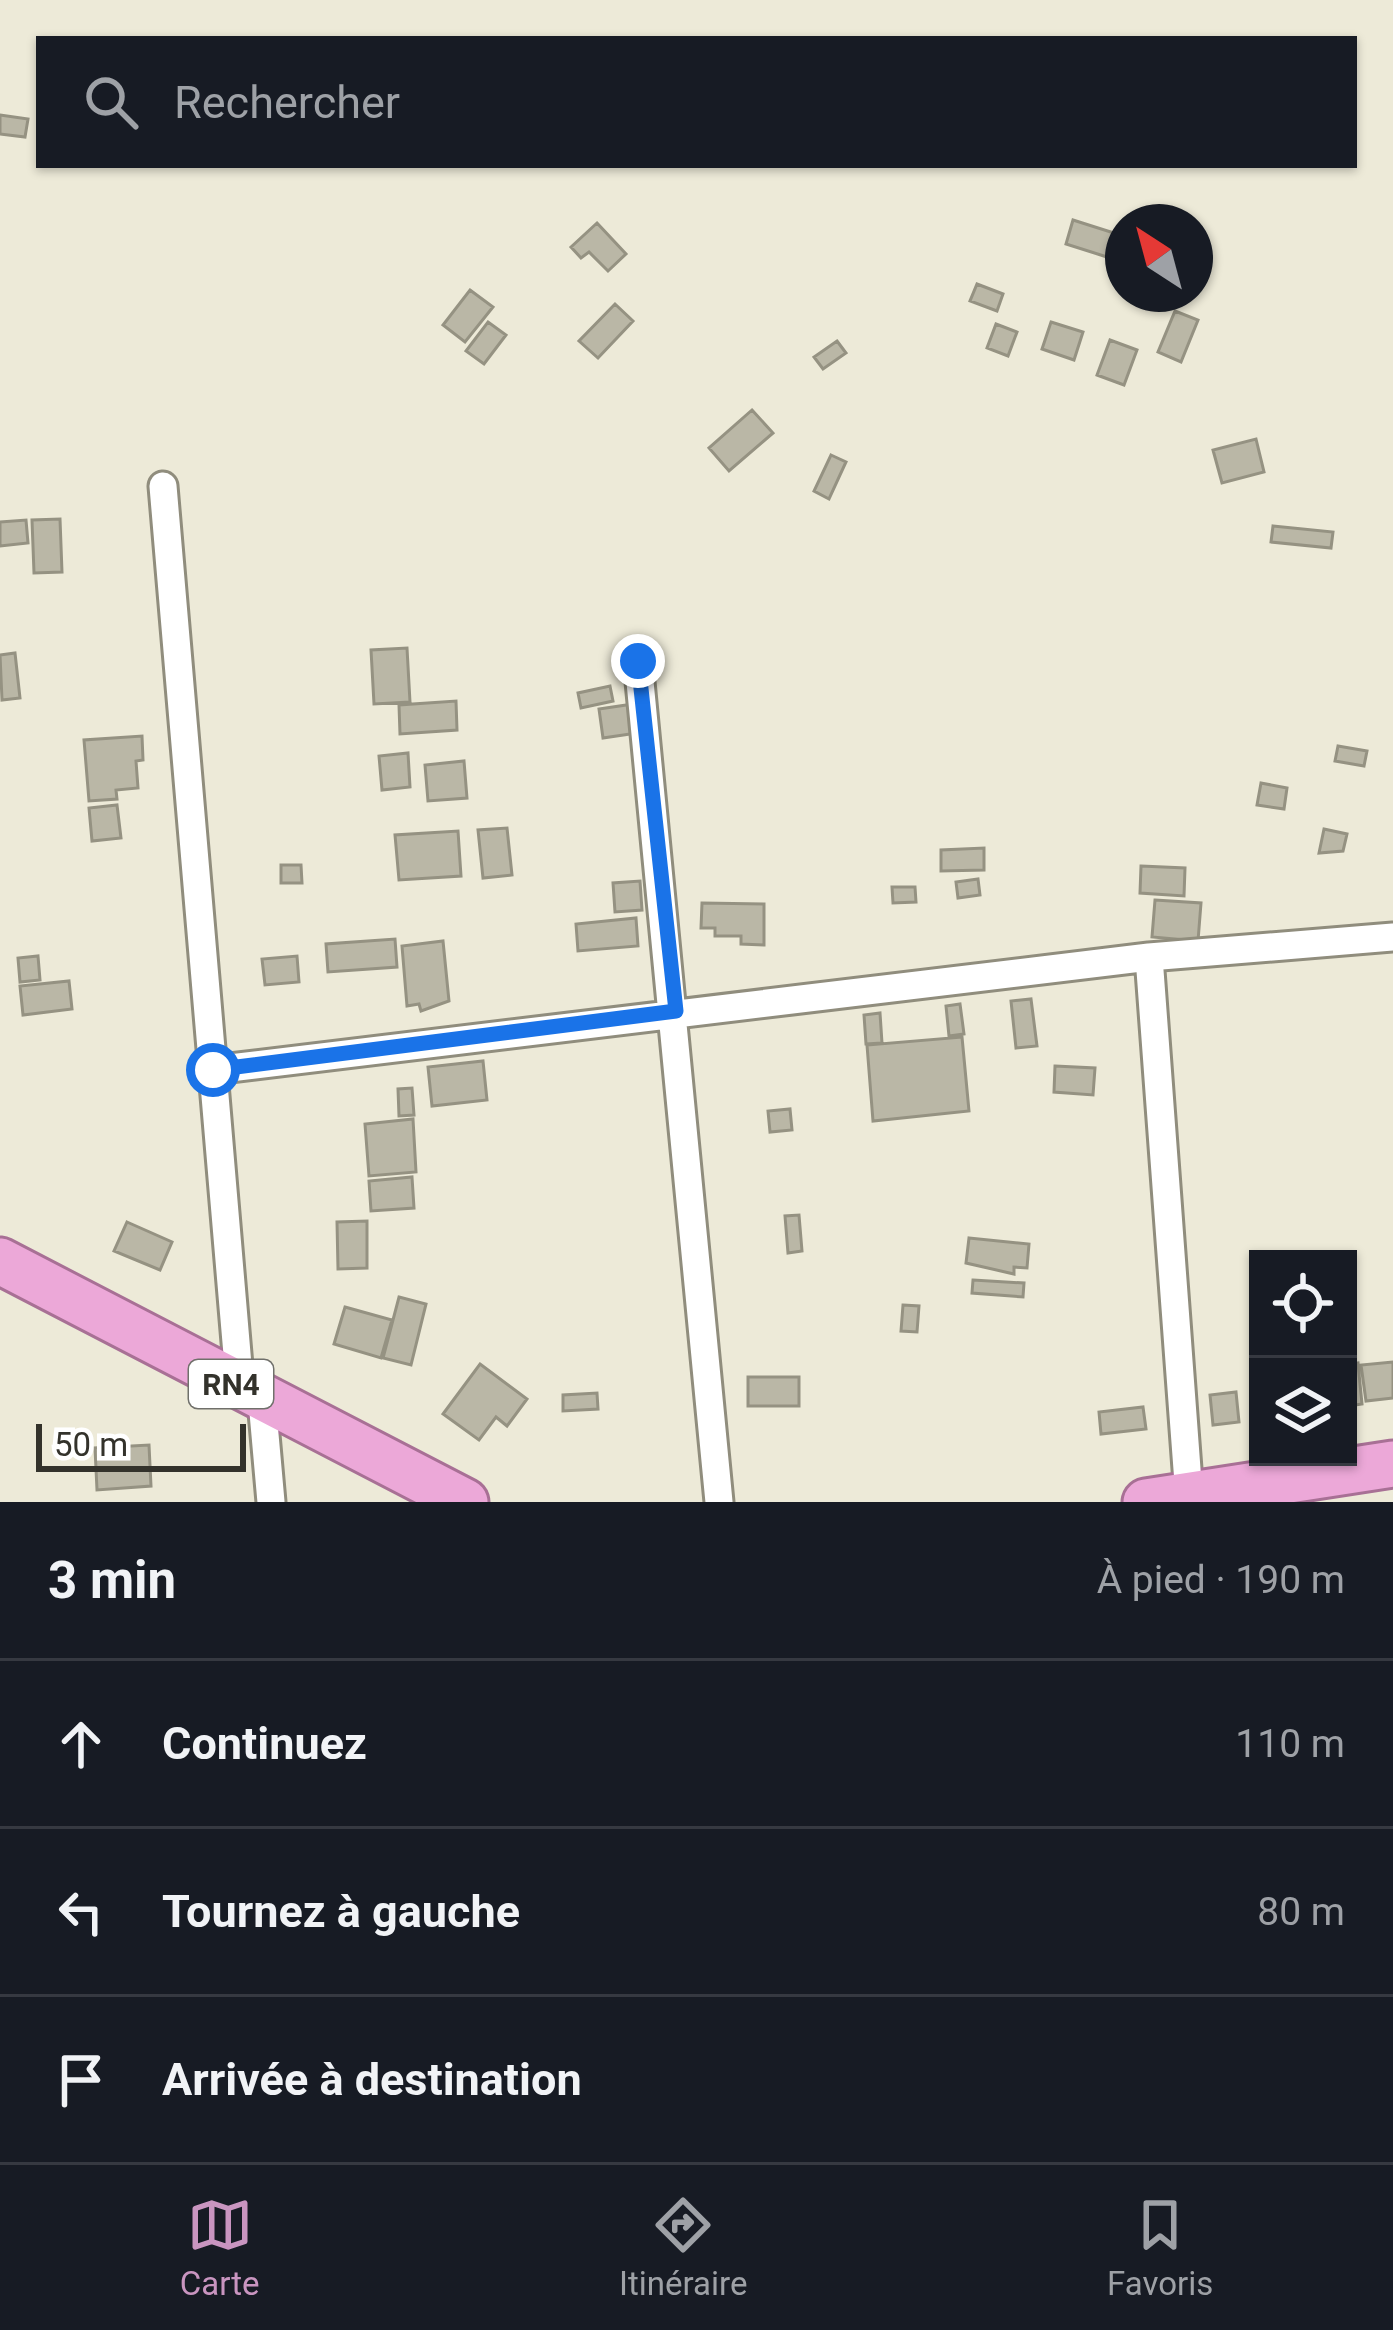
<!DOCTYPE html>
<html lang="fr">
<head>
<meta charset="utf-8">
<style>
  :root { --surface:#171b24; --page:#20242c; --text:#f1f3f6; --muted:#9ea1a6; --line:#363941; --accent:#c995c0 }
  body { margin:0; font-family:Roboto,sans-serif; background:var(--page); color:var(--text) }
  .controls { position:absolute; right:36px; bottom:36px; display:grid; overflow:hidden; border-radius:0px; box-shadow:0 3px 9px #0004 }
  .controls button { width:108px; height:108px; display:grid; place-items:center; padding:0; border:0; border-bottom:3px solid var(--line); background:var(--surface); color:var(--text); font:60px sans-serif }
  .compass { position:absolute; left:1105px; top:204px; width:108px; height:108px; border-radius:50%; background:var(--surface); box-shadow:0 3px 9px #0004; rotate:324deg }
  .scale { position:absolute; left:36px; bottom:30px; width:210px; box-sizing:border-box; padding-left:12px; border:6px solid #33322b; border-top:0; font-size:33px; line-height:42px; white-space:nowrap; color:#33322b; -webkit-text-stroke:9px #fff; paint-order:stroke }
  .stop { position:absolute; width:36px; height:36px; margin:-27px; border:9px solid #1a73e8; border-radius:50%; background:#fff }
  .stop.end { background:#1a73e8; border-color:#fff; box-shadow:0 3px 12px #0008 }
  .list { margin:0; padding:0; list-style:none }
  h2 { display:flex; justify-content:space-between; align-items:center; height:156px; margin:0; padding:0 48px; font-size:51px }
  h2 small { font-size:39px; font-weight:400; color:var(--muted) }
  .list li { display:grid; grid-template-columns:78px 1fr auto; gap:36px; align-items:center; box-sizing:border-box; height:168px; padding:0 48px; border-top:3px solid var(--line) }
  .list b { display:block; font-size:45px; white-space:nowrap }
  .list em { font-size:39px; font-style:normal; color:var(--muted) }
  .icon { flex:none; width:66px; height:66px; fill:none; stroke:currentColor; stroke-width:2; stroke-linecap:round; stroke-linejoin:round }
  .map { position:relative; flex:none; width:1393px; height:1502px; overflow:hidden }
  .search { position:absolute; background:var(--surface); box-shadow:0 3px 9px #0004; left:36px; right:36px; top:36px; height:132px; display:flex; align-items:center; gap:30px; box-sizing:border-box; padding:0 42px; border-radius:0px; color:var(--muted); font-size:45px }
  .sheet { height:660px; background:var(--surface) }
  nav { display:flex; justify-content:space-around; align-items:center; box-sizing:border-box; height:168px; border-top:3px solid var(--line); background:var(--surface); font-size:33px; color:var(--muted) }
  nav a { display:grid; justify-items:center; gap:6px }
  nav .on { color:var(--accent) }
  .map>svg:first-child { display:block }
  .building { fill:#bab7a6; stroke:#959282; stroke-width:3 }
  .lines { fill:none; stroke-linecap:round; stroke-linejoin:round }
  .minor-casing { stroke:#908d7d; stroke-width:33 }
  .trunk-casing { stroke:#a87095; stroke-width:51 }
  .minor { stroke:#fff; stroke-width:27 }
  .trunk { stroke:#eca8d8; stroke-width:45 }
  .route { stroke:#1a73e8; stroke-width:15 }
  .labels { text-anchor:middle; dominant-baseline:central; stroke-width:12; stroke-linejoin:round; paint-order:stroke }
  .shield { fill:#fff; stroke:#70706b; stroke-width:3 }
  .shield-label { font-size:30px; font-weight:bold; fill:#33322b }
</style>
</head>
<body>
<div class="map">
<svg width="1393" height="1502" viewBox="0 0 1393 1502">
  <rect width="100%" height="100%" fill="#edead8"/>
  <path class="building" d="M0,115L28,119L25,137L0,134Z
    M1073,220L1114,233L1107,257L1066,244Z
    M597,223L626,254L608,271L589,252L581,258L571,247Z
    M977,284L1003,294L997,311L970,301Z
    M470,290L493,307L465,342L443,325Z
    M615,304L633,321L598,358L579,341Z
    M1175,311L1198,320L1181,362L1158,352Z
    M488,322L506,335L484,364L466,351Z
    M1051,322L1083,332L1074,360L1042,349Z
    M996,324L1017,332L1008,356L987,348Z
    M1110,340L1137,350L1124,385L1097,375Z
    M837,341L846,353L823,369L814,357Z
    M752,410L773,433L729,471L709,448Z
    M1256,439L1264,472L1222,483L1213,450Z
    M831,455L846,462L829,499L814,491Z
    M60,519L62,572L34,573L32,520Z
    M26,520L28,543L0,546V522Z
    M1273,526L1333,532L1331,548L1271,542Z
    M407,648L410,702L374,704L371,650Z
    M15,653L20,698L2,700L0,655Z
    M610,686L613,701L581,708L578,693Z
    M456,701L457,730L400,734L399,705Z
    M633,704L637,733L603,738L599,709Z
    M142,736L143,760L136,761L138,788L116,790L117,799L89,801L84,740Z
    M1338,746L1367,751L1364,766L1335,761Z
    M408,753L410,787L382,790L379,756Z
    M464,761L467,798L428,801L425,765Z
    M1261,783L1287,788L1284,809L1257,805Z
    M117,805L121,838L92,841L89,808Z
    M507,828L512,875L483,878L478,830Z
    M1324,829L1347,834L1343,851L1319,853Z
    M458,831L461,876L399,880L395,835Z
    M984,848V870L941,871V850Z
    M281,865H301L302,883H281Z
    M1141,866L1185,868L1184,896L1140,893Z
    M978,879L980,895L958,898L956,882Z
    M640,881L642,910L615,912L613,883Z
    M892,887H915L916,902L893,903Z
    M1155,900L1201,903L1198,941L1152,937Z
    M702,903L764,904V945L741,944V936H715V928H701Z
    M636,918L638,946L578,951L576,924Z
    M395,939L397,967L328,972L326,944Z
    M443,941L449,1001L421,1011L419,1004L407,1006L402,946Z
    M38,956L40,980L20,982L18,958Z
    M297,956L299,982L265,985L262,959Z
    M69,981L72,1009L23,1015L20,986Z
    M1031,999L1037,1046L1016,1048L1011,1001Z
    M960,1004L964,1034L949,1036L946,1006Z
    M880,1013L882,1043L866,1044L864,1015Z
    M962,1037L969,1111L873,1121L867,1045Z
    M483,1061L487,1100L432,1106L428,1067Z
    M1055,1066L1095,1068L1093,1095L1054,1092Z
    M412,1088L414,1115L399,1116L398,1089Z
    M790,1109L792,1130L770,1132L768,1111Z
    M413,1119L416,1172L369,1176L365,1124Z
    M412,1177L414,1208L371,1211L369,1181Z
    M799,1215L802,1251L788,1253L785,1216Z
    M367,1221V1268L338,1269L337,1222Z
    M127,1222L172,1242L160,1270L114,1251Z
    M969,1238L1029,1244L1027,1268L1014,1267V1274L966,1263Z
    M973,1280L1024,1283L1023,1297L972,1293Z
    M399,1297L426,1304L411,1365L383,1358Z
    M903,1305L919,1306L917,1332L901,1331Z
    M345,1307L392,1320L381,1358L334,1344Z
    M1393,1362V1398L1366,1401L1361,1365Z
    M1358,1363L1362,1404L1348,1406V1364Z
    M480,1364L527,1399L507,1426L496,1417L479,1440L443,1414Z
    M748,1377H799V1406H748Z
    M1236,1392L1239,1422L1213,1425L1210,1395Z
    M597,1393L598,1409L563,1411V1395Z
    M1143,1407L1146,1429L1101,1434L1099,1412Z
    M149,1445L151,1486L97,1490L95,1448Z"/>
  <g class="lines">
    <defs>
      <path id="minor" d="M163,486L240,1389
        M638,661L719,1502
        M1149,957L1393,937
        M213,1070L1149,957L1189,1496
        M262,1401L271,1502"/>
      <path id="trunk" d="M0,1261L465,1502
        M1146,1502L1393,1464"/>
    </defs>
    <use href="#minor" class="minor-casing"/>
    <use href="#trunk" class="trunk-casing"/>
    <use href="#minor" class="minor"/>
    <use href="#trunk" class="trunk"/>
  </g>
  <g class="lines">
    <path class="route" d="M213,1070L676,1011L638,661"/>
  </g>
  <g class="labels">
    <rect class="shield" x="189" y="1360" width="84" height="48" rx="9"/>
    <g class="shield-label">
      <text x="231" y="1384">RN4</text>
    </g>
  </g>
</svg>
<div class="controls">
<button><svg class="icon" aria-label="locate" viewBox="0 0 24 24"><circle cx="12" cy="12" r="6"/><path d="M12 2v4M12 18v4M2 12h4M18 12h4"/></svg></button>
<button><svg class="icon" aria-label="layers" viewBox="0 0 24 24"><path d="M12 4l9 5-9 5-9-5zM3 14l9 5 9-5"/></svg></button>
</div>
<svg class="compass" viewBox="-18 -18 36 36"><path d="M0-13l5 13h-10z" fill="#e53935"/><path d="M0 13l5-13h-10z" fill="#9ea1a6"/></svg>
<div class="scale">50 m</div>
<div class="stop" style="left:213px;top:1070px"></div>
<div class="stop end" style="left:638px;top:661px"></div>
<div class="search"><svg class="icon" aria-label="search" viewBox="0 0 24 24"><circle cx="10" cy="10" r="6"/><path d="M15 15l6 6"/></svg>Rechercher</div>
</div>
<section class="sheet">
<h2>3 min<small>À pied · 190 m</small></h2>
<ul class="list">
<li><svg class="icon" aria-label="ahead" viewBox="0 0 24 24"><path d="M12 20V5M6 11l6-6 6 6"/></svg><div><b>Continuez</b></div><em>110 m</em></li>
<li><svg class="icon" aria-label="left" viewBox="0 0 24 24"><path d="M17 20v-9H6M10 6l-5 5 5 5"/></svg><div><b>Tournez à gauche</b></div><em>80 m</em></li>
<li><svg class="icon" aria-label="arrive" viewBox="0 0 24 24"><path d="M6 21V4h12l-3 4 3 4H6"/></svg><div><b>Arrivée à destination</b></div></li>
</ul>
</section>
<nav>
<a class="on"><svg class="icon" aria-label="map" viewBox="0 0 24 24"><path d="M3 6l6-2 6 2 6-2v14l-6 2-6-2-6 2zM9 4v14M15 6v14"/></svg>Carte</a>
<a><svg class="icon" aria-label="directions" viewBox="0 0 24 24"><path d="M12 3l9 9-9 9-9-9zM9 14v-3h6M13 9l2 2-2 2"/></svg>Itinéraire</a>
<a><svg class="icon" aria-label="saved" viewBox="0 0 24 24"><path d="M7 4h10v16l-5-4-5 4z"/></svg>Favoris</a>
</nav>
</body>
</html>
